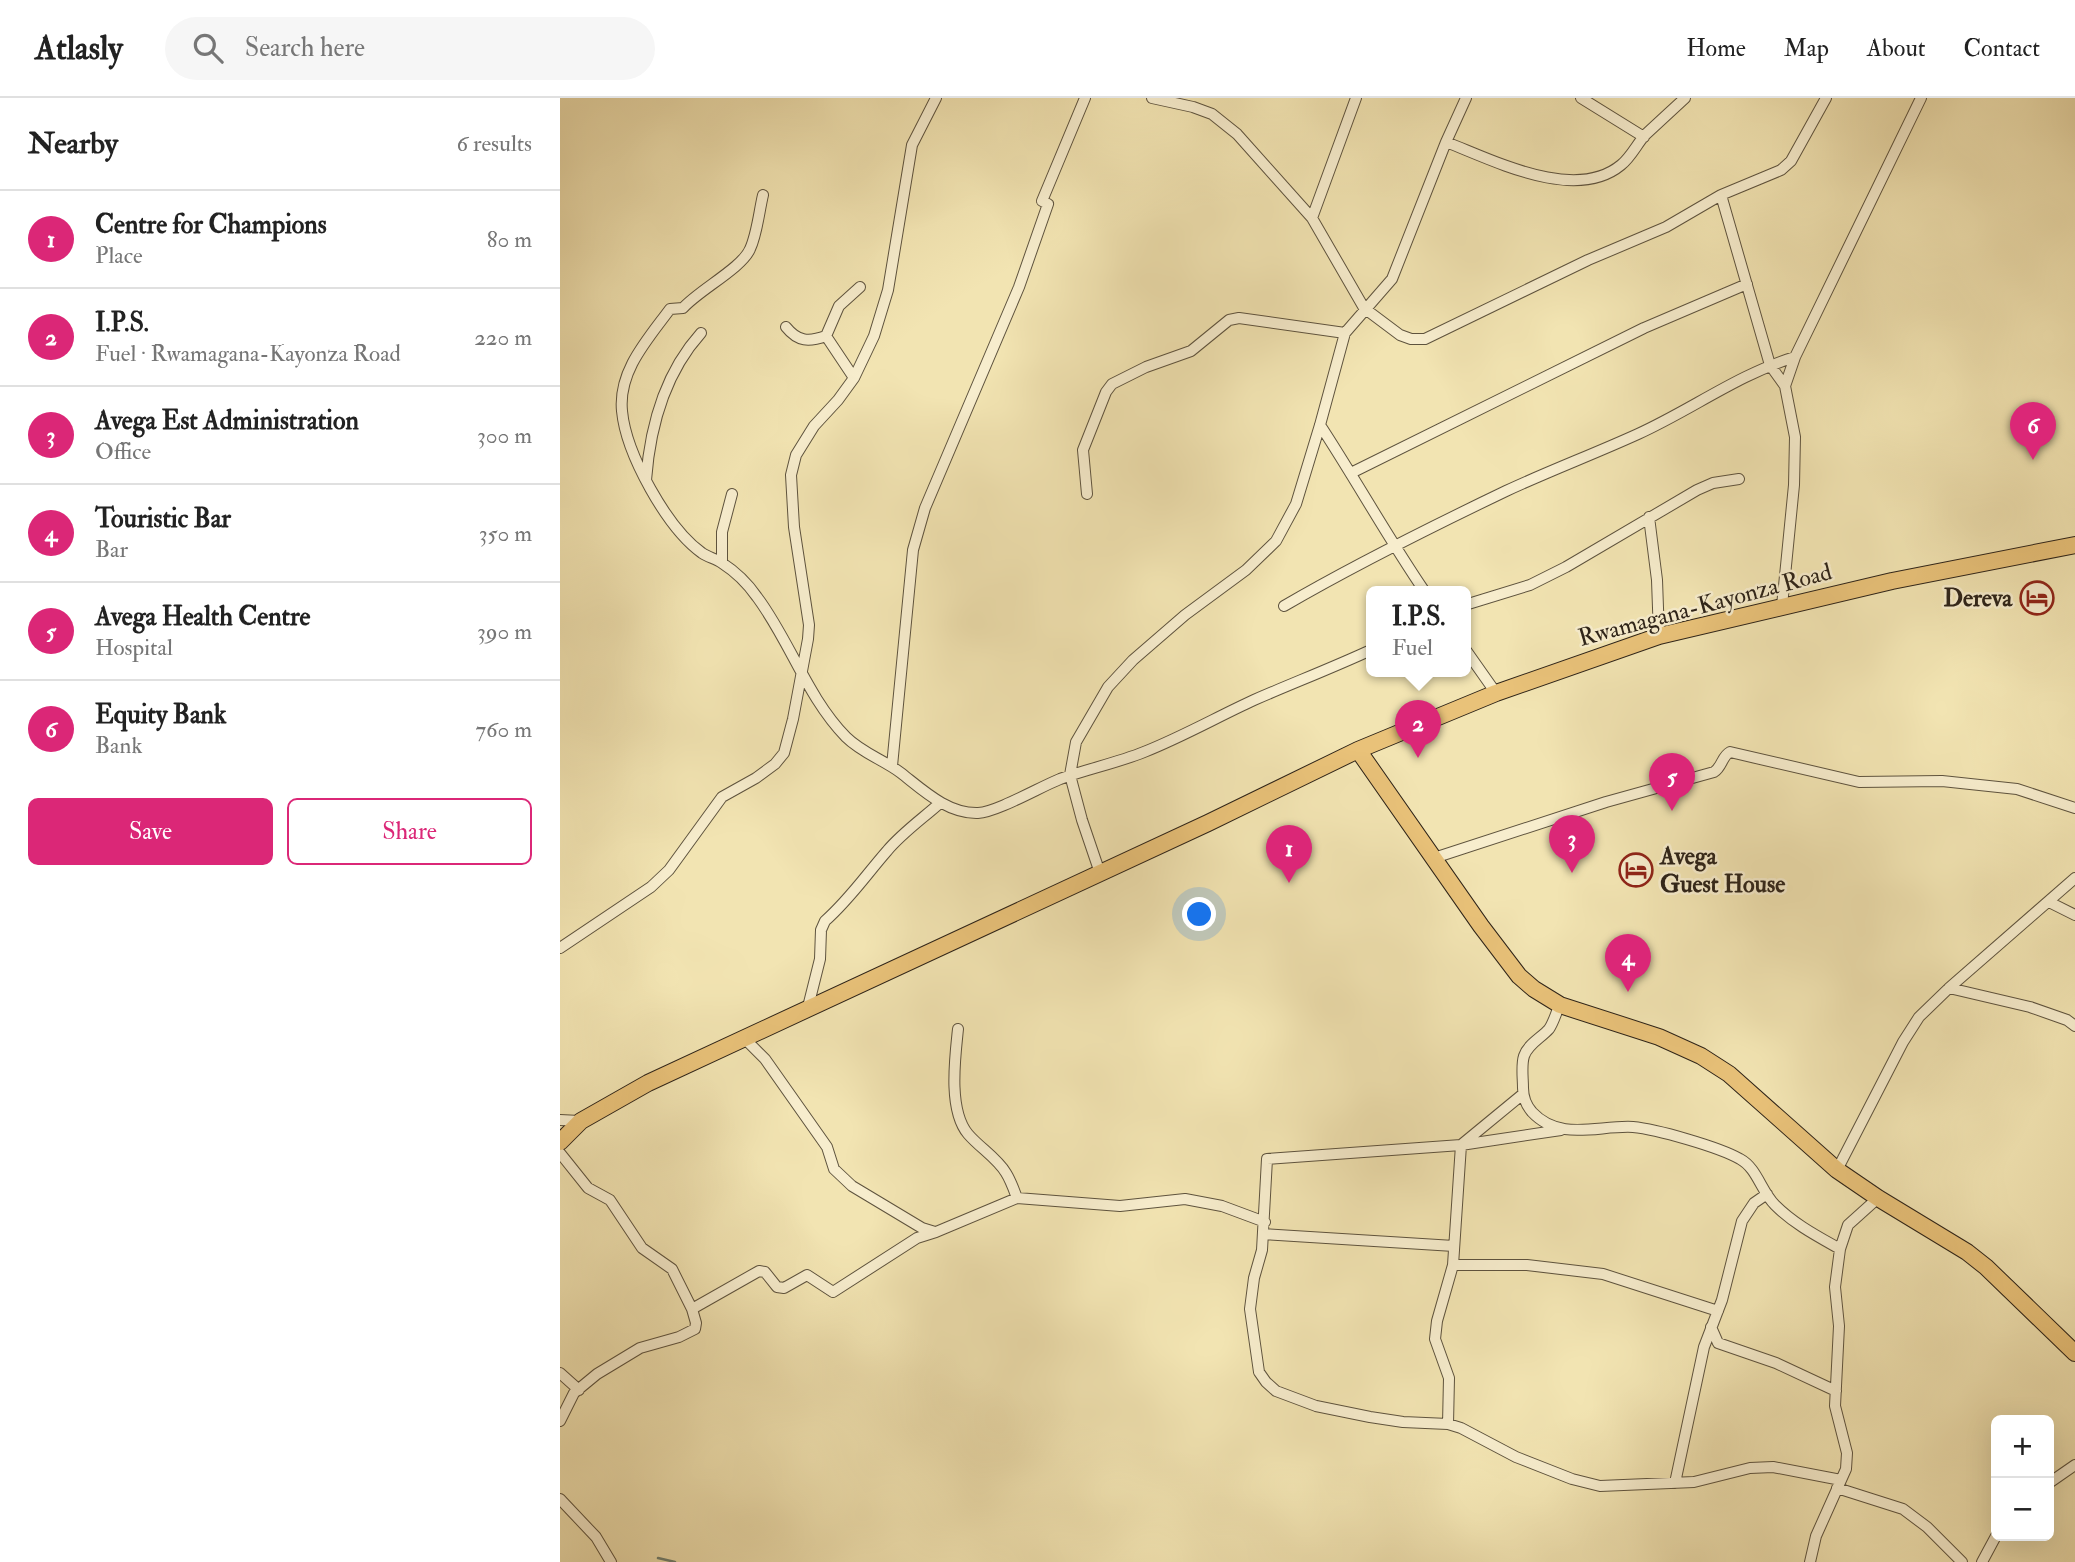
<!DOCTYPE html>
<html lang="en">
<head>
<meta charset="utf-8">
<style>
  :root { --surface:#fff; --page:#f6f6f6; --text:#222; --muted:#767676; --line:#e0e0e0; --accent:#db2777 }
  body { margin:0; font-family:"IM FELL Double Pica",serif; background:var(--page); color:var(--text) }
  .controls { position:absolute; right:21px; bottom:21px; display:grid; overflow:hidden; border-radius:10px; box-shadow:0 7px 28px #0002 }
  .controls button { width:63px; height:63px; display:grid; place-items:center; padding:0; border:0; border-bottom:2px solid var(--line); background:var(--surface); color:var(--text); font:35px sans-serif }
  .you { position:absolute; left:640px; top:817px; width:24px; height:24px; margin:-18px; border:5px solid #fff; border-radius:50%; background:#1a73e8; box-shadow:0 0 0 10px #1a73e833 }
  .badge { display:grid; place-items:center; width:46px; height:46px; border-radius:50%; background:var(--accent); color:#fff; font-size:23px; font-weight:700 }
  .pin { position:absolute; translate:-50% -58px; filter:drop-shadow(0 2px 4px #0008) }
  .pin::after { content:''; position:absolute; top:37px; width:24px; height:21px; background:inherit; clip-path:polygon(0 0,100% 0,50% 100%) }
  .popup { position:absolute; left:806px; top:488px; width:105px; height:91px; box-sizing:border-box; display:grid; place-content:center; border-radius:10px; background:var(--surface); filter:drop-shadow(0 2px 5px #0005); font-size:23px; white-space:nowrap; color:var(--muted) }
  .popup b { font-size:26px; color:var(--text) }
  .popup::after { content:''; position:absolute; left:50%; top:100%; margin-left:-14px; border:14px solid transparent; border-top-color:var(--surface) }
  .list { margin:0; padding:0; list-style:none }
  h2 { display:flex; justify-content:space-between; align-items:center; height:91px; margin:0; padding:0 28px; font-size:30px }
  h2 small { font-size:23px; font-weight:400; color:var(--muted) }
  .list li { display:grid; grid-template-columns:46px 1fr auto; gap:21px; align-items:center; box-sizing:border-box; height:98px; padding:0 28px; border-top:2px solid var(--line) }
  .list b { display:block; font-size:26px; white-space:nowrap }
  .list p { margin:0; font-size:23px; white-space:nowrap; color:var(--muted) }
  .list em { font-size:23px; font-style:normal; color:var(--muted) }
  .actions { display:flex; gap:14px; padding:21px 28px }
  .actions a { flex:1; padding:16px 0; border:2px solid var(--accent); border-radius:10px; text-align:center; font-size:24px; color:var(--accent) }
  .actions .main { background:var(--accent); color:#fff }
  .icon { flex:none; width:38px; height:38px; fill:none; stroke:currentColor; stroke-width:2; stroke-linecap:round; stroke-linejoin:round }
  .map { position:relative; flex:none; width:1515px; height:1464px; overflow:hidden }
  header { display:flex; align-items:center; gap:42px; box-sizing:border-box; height:98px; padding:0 35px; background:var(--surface); border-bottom:2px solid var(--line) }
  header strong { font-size:33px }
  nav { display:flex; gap:38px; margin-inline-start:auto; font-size:24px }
  .search { width:490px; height:63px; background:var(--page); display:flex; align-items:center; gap:18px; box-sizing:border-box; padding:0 24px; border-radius:38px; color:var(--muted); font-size:26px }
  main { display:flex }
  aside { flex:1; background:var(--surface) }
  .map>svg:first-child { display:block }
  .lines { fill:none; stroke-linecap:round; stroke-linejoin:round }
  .stream { stroke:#6f8072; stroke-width:2.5 }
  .minor-casing { stroke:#5e533e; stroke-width:12 }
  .trunk-casing { stroke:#2d2318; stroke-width:18 }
  .minor { stroke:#f7edcd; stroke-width:10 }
  .trunk { stroke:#e9c279; stroke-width:16 }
  .labels { text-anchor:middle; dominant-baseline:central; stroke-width:5; stroke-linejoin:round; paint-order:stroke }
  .poi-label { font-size:24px; font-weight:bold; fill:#2d2318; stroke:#f7edcd; text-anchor:end }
  .street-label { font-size:24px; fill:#2d2318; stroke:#f7edcd }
</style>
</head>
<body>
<header>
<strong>Atlasly</strong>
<div class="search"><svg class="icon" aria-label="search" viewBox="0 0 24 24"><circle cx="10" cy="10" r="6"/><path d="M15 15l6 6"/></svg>Search here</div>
<nav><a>Home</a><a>Map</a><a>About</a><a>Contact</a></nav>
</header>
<main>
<aside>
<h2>Nearby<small>6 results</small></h2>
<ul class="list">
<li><span class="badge">1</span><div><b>Centre for Champions</b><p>Place</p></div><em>80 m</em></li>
<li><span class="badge">2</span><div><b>I.P.S.</b><p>Fuel · Rwamagana-Kayonza Road</p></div><em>220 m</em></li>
<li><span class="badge">3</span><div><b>Avega Est Administration</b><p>Office</p></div><em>300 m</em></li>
<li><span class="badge">4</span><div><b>Touristic Bar</b><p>Bar</p></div><em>350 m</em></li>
<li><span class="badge">5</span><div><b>Avega Health Centre</b><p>Hospital</p></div><em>390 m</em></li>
<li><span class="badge">6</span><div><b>Equity Bank</b><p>Bank</p></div><em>760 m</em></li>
</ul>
<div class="actions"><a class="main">Save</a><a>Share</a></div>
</aside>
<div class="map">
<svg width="1515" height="1464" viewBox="0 0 1515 1464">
  <rect width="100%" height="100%" fill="#f2e4b2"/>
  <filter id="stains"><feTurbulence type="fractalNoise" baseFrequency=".00286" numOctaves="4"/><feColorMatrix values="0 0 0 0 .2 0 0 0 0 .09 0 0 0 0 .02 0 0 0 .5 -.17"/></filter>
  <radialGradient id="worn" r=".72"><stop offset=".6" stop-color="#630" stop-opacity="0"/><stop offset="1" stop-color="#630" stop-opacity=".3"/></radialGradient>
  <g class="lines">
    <path class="stream" d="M98,1460L115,1464"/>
    <defs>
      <path id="minor" d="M592,0L633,9L652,16L677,36L752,120L804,210L840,237L851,241H865L1028,162L1106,129L1161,97L1221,72L1231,63L1266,0
        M1021,0L1084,39
        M886,44C933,62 1015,105 1061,67C1071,59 1077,46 1085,37C1098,25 1112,12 1125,0
        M203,97C199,114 197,136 190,151C182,170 139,192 123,210L110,211C88,241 58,273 62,313C66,356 107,430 142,455C148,459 156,461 162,465C176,474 188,486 197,499C230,543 247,599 286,639C302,655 324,662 341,675C364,693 388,716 418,715C437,714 480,689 500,681C527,671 557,665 584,654C622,639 657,619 694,602C733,585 772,570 811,552
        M1161,97L1210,267L1225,288
        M752,120L796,0
        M226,229C238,244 249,244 266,238L279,208L300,189
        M266,238L294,280
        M760,327C796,382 828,440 865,494
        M791,375L1084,230L1187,186
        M86,382C90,329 105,275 141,235
        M527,396L523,352L546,294L552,286L586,269L631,253L669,222L679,220L785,235
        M1089,419L1097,482L1099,538
        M162,465V434L172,396
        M905,507L970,487L1006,469L1137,392L1153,385L1179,381
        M724,508C796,466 871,429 946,393C989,373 1034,356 1078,336C1131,312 1179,276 1235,259
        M1222,508L1234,387L1235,339L1225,288L1235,259L1361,0
        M905,551L936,595
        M332,668L353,452L365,410L459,189L488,106L482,103L525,0
        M874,760L1046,704L1154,674C1162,669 1162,658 1170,654L1299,684L1382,683L1457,691L1515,710
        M540,775L522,722L510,677L516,644L548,589L573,562L625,517L686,472L716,443L736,406L760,327L785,235L832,181L886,44L906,0
        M1489,804L1515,817
        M0,850L91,789L109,772L162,699L196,680L215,666L224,655L233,621L248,541L249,527L234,429L231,377L236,357L254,328L278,302L294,280L314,238L328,192L352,47L376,0
        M1389,890L1470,909L1507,922L1515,928
        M1000,907C996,914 994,924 989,931C981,940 968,946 964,958C961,967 963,980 963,990C963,998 966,1007 972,1014C1000,1044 1038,1027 1073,1029C1096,1031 1159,1049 1180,1061C1197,1070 1201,1093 1215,1107C1234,1126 1257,1138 1280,1151
        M247,913L260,861L261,832L265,823C289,802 306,777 327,753C342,735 362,721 380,705
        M398,931C395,960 388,1012 408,1036C420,1050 437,1060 446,1075C451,1083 454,1092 457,1100
        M185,941L205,961L267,1049L274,1071L292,1088L362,1130L375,1134
        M963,996L901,1047L707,1061L702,1152L694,1180L690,1211L699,1274L706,1284L716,1293L756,1308L810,1319L843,1324L888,1326L901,1330L956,1359L1012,1381L1040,1388L1134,1384L1190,1370L1213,1369L1281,1382
        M0,1022L20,1023
        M0,1055L28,1090L50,1102L82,1150L112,1171L132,1211L136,1225L135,1231L119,1239L80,1250L37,1276L14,1295L0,1323
        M1277,1072L1343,944L1359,919L1389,890L1515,780
        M703,1136L894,1148
        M893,1167H967L1043,1176L1158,1213
        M132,1211L199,1173L205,1174L217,1189L224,1190L247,1177L273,1194L357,1140L376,1134L457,1100L560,1108L625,1101L662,1108L705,1124
        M1151,1229L1158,1245L1216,1265L1276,1293
        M0,1275L19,1292
        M888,1326L889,1280L875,1241L877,1223L893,1167L901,1047L1001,1032
        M1115,1385L1144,1249L1162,1202L1182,1123L1194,1105L1207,1096
        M1489,1385L1515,1367
        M1277,1390L1343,1411L1367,1429L1402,1464
        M0,1401L36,1439L51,1464
        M1250,1464L1256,1438L1286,1371L1287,1355L1275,1308L1279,1228L1275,1189L1280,1151L1288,1127L1318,1100
        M1422,1464L1436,1438"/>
      <path id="trunk" d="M798,652L921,828L959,878L974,891L1000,907L1099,939L1141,958L1169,976L1277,1072L1318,1100L1407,1154L1426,1169L1515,1255
        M0,1044L21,1023L88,985L648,725L798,652L936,595L1099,538L1332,483L1515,447"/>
    </defs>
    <use href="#minor" class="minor-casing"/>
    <use href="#trunk" class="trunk-casing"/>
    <use href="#minor" class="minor"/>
    <use href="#trunk" class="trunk"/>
  </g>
  <defs>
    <symbol id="hotel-ring" viewBox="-11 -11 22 22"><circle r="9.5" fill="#f7edcd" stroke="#8f2418" stroke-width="1.5"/><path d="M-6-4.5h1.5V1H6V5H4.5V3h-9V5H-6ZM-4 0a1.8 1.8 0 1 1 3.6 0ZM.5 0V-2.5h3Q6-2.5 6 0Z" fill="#8f2418"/></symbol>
  </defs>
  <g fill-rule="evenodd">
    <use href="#hotel-ring" x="1458" y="481" width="38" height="38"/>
    <use href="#hotel-ring" x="1057" y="753" width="38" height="38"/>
  </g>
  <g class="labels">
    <g class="poi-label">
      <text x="1452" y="500">Dereva</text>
      <text x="1100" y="758" text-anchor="start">Avega<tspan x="1100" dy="28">Guest House</tspan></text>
    </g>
    <g class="street-label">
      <text transform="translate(1145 507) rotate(-15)">Rwamagana-Kayonza Road</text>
    </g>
  </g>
  <rect width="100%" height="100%" filter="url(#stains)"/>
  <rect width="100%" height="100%" fill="url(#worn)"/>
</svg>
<div class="controls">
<button>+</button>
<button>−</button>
</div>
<div class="you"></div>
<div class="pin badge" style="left:729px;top:785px">1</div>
<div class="pin badge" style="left:858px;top:660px">2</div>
<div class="popup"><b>I.P.S.</b>Fuel</div>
<div class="pin badge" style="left:1012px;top:775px">3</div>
<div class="pin badge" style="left:1068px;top:894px">4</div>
<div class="pin badge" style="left:1112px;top:713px">5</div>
<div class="pin badge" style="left:1473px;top:362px">6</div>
</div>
</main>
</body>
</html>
